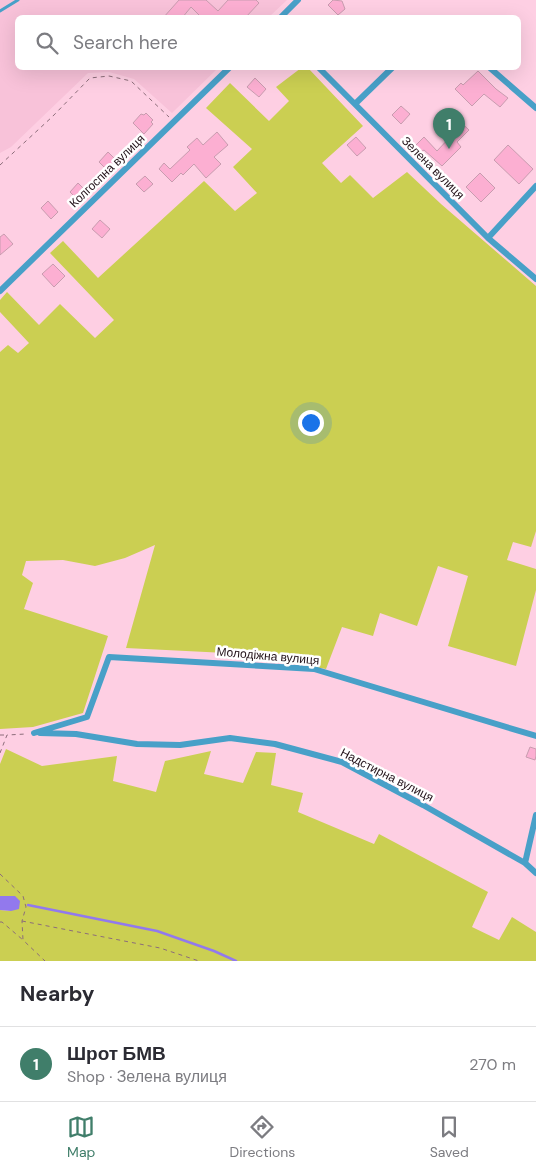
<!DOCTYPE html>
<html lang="en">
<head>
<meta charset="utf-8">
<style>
  :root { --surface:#fff; --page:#f7f7f7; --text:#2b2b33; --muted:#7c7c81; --line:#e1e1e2; --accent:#407e6a }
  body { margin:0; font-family:"DM Sans",sans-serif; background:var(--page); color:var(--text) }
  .you { position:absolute; left:310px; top:422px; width:18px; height:18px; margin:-12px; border:4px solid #fff; border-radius:50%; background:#1a73e8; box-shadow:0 0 0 8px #1a73e833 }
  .badge { display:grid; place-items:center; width:32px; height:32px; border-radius:50%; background:var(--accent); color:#fff; font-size:16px; font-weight:700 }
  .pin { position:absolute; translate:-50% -41px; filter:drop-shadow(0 1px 2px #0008) }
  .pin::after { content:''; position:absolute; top:26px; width:18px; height:15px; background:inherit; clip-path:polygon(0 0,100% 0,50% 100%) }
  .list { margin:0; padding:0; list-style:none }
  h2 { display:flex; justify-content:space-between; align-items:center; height:65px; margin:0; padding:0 20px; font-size:21px }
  h2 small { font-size:16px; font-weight:400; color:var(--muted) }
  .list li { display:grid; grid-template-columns:32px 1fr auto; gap:15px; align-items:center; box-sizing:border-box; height:75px; padding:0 20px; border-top:1px solid var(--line) }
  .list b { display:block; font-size:19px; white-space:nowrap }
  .list p { margin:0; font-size:16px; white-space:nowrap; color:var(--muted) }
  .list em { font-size:16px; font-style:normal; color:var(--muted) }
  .icon { flex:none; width:28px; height:28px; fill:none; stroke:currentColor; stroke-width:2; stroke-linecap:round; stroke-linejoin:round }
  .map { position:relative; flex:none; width:536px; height:961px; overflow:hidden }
  .search { position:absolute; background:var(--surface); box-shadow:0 5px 20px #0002; left:15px; right:15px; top:15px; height:55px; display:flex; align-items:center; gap:12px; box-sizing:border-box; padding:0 18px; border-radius:8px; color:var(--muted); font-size:19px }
  .sheet { height:140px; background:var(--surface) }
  nav { display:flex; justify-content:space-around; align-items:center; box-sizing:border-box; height:70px; border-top:1px solid var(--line); background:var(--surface); font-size:14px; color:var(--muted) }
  nav a { display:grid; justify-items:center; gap:2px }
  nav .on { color:var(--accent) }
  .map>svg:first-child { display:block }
  .built { fill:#f8c2d9 }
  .green { fill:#cbcf52 }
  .water { fill:#9279ed }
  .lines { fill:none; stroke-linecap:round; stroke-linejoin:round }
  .stream { stroke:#9279ed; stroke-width:2.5 }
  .building { fill:#fcafd2; stroke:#c89caf }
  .path { stroke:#8c6d7a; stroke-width:1; stroke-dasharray:4 4; stroke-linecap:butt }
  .lane { stroke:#48a0c8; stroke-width:3 }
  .street { stroke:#48a0c8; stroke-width:6 }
  .labels { text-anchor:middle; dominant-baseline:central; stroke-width:5; stroke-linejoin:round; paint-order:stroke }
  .street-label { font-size:12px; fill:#221219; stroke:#fff }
</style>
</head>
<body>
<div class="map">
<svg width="536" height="961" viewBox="0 0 536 961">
  <rect width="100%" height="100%" fill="#fecfe3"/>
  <path class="built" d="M0,0H287L269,17L18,18V68H218L172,113L134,79L109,72L88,73L11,147L0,153Z"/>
  <path class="green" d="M301,68H308L363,126L322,163L341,183L350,175L373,198L407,172L441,204L536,286V531L531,547L513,542L507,560L536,569V590L516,666L448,646L468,576L438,566L417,626L380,613L373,636L342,627L326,669L246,654L126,648L155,545L125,558L95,566L63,560L26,561L22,575L33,583L24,609L108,636L83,713L33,727L0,729V352L8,345L18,353L29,343L0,312V300L7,292L39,325L60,304L95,338L114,320L50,253L63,241L98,278L204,181L235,211L257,193L233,167L252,149L206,108L230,83L269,121L289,101L276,87Z
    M6,749L42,766L117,756L113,781L156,792L165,761L211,751L204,774L243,783L256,752L276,753L271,785L303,793L298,812L374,844L379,834L488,892L472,927L499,940L512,917L536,932V961H0V910L11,911L15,896H0V764Z"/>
  <path class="water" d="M0,896H15L20,901L19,909L11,911L0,910Z"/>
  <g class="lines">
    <path class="stream" d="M28,905L157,931L214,951L236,961"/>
  </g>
  <path class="building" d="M179,0H206L218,11L228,0H256L259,3L245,18H202L191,7L182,18H163Z
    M333,0L342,1L345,9L338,15L328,5Z
    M478,71L496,89L508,98L500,107L484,94L472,106L455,89L461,83L463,85Z
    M255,78L266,89L259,97L247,87Z
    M401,106L410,114L401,124L392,115Z
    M146,113L153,120L151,122L153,124L144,134L133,123L141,114L144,115Z
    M455,117L469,130L457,142L461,147L442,166L424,150L421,152L415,146L424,137L437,151L451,136L443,129Z
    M217,132L228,145L214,157L221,164L206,178L194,164L183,175L181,173L172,182L159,169L164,163L170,169L190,150L187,147L197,138L203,145Z
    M356,137L366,148L357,156L347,145Z
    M508,145L533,169L519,184L494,160Z
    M108,152L116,160L107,170L99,162Z
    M480,173L495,188L481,202L466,187Z
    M145,176L153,184L144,192L136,184Z
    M78,183L86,191L78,200L70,192Z
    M48,201L58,212L51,219L41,208Z
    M100,220L110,229L102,238L92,229Z
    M4,234L13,244L0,255V237Z
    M53,264L65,276L54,287L42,274Z
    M530,747L536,749V756L535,760L526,757Z"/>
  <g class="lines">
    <path class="path" d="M0,165L52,117L90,78L109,76L131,81L169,117
      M0,735H7
      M0,753L7,735L26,734
      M0,874L23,896L26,907L22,921L23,940L45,961
      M22,921L160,948L199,961
      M0,922H2L23,940"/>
    <path class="lane" d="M0,11L18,0"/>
    <path class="street" d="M280,18L298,0
      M319,68L488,238L536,279
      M490,68L536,108
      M355,104L392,68
      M488,238L536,186
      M0,291L229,68
      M34,733L87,717L109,657L314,669L536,736
      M40,733L76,734L137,744L180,745L230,738L275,744L342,762L423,805L525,863L536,873
      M525,863L536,815"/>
  </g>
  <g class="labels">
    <g class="street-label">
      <text transform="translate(433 168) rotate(45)">Зелена вулиця</text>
      <text transform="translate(107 171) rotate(-44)">Колгоспна вулиця</text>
      <text transform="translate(268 656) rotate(5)">Молодіжна вулиця</text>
      <text transform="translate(387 775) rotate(27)">Надстирна вулиця</text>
    </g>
  </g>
</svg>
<div class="you"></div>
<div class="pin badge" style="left:449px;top:149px">1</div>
<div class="search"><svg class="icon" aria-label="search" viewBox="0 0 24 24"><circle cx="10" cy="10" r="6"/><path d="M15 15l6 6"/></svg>Search here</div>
</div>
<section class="sheet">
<h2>Nearby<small></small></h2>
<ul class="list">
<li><span class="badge">1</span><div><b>Шрот БМВ</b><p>Shop · Зелена вулиця</p></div><em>270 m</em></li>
</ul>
</section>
<nav>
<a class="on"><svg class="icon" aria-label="map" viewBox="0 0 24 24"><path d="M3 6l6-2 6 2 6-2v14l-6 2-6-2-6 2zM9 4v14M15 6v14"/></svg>Map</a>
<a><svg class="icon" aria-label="directions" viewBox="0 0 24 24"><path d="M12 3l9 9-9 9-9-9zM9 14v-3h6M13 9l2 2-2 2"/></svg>Directions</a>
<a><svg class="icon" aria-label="saved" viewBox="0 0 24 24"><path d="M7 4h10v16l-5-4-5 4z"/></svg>Saved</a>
</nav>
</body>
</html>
